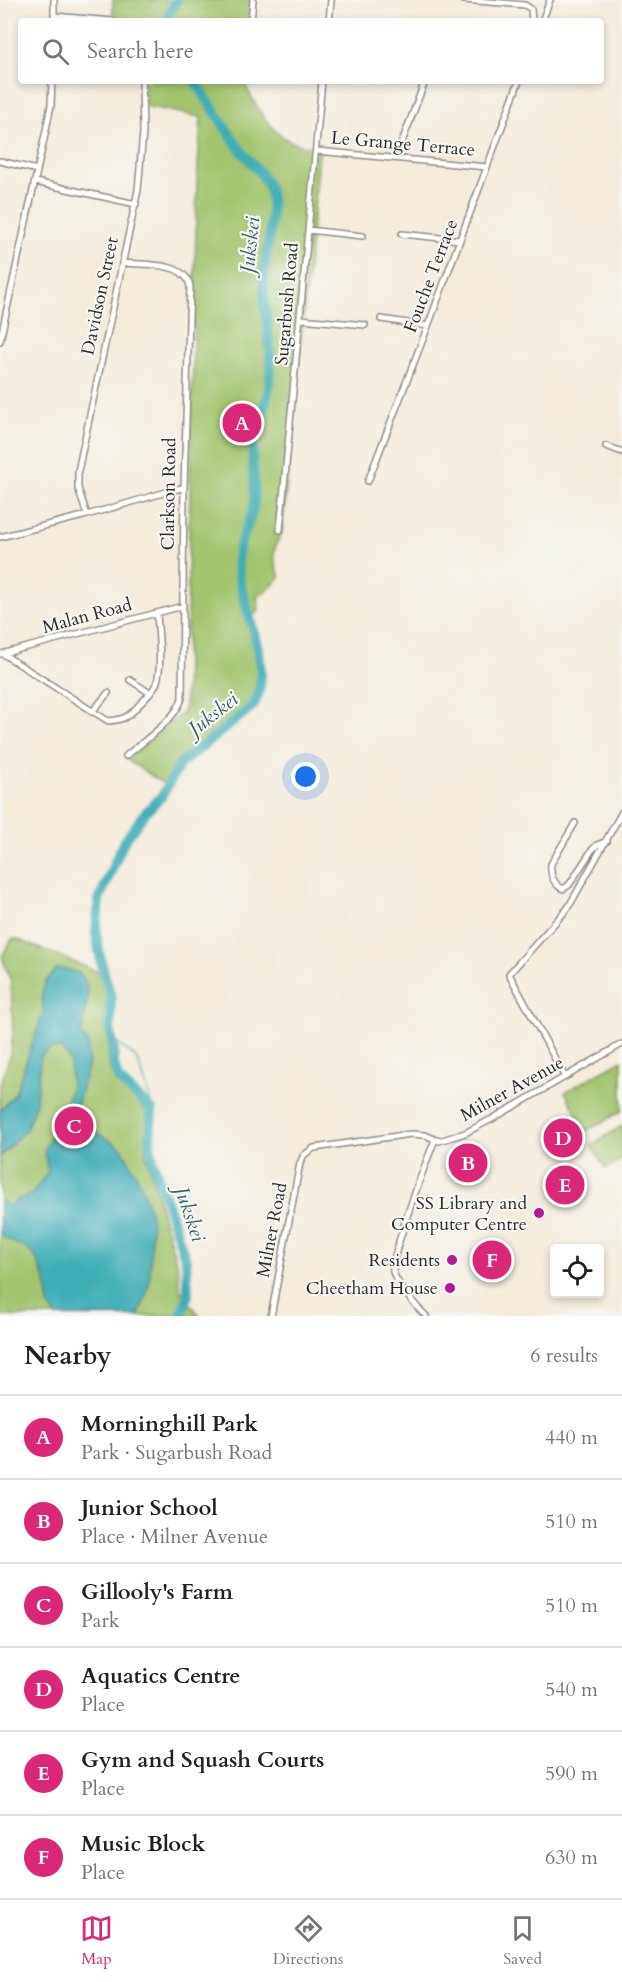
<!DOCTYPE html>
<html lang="en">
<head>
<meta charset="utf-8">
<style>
  :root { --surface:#fff; --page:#f2f2f2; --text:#202124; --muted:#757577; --line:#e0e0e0; --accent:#db2777 }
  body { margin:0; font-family:Cardo,serif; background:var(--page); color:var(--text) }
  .controls { position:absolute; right:18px; bottom:18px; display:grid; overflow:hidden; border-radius:6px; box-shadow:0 3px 9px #0003 }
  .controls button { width:54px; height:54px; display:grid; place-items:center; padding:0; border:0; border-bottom:2px solid var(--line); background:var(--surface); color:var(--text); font:30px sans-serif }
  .you { position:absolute; left:306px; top:777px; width:21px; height:21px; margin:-15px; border:4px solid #fff; border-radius:50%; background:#1a73e8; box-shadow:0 0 0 9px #1a73e833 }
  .badge { display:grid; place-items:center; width:39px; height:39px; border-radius:50%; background:var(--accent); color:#fff; font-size:20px; font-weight:700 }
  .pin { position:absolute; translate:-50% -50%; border:3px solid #fff; box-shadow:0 2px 6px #0006 }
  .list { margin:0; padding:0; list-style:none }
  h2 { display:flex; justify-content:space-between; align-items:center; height:78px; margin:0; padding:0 24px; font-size:26px }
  h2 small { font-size:20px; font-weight:400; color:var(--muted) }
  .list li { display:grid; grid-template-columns:39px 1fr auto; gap:18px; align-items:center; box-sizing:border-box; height:84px; padding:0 24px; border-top:2px solid var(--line) }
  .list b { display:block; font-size:22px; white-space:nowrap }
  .list p { margin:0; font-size:20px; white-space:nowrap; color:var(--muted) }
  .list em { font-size:20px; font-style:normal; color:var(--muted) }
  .icon { flex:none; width:33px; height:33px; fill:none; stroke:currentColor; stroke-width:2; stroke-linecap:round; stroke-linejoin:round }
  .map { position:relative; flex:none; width:622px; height:1316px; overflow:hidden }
  .search { position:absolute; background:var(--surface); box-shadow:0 3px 9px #0003; left:18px; right:18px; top:18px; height:66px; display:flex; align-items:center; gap:15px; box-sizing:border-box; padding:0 21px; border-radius:6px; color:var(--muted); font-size:22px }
  .sheet { height:582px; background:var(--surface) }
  nav { display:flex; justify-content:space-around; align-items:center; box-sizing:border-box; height:84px; border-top:2px solid var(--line); background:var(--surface); font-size:16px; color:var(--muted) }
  nav a { display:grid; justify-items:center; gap:3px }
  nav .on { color:var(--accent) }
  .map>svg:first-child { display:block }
  .green { fill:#a3c46d; stroke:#67784c; stroke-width:1.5 }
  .water { fill:#3cadb6; stroke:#346c70; stroke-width:1.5 }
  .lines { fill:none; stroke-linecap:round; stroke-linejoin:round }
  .stream { stroke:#3cadb6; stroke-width:1.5 }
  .river { stroke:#3cadb6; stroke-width:10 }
  .minor-casing { stroke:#908b83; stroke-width:8 }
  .minor { stroke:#fff; stroke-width:5 }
  .poi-dot { fill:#b5179e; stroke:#f6f6f2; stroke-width:2 }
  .labels { text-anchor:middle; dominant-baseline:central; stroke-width:4.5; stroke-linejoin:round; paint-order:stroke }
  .street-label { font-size:18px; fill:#2b2b2b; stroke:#f6f6f2 }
  .poi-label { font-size:18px; fill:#2b2b2b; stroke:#f6f6f2; text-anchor:end }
  .water-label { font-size:20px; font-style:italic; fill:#325f63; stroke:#f6f6f2 }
</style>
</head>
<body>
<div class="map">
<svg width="622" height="1316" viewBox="0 0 622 1316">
  <rect width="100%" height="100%" fill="#f6f6f2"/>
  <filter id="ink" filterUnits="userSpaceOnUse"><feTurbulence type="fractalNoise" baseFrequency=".0167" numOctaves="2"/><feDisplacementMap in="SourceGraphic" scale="12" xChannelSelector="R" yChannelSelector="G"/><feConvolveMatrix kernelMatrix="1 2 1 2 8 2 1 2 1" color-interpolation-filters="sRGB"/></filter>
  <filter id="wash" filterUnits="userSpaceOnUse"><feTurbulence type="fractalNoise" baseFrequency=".008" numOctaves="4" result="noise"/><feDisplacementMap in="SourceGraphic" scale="24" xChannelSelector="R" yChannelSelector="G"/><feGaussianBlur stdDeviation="1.35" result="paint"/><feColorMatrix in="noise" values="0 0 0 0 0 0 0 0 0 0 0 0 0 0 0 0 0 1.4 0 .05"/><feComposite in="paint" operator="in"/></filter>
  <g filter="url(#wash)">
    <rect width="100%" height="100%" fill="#f4ebdb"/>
    <path class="green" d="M113,0H254L253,21H121L113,16Z
      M144,81H243C255,103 270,136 297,144C304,147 313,147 320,147L282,533C271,549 273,560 280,577L269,589L257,597L259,611L251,617C256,646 268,677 254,705L180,764L167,786L127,760L183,712L185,706L197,183L201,117L145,106Z
      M12,939H16L101,973L106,986L109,1066L114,1078L146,1111L148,1132L145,1152L178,1268L180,1290L200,1316H0V1082L2,1081L11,1052L13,1033L11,982L2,956Z
      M622,1060V1111L586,1131L565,1092Z
      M622,1126V1159L606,1169L591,1145Z"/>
    <path class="water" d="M57,969C104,968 83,1009 81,1036L88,1041L89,1063L76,1110L96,1132L122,1148L140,1182L149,1208L152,1221L150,1278L146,1297L138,1316H56L48,1304L47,1284L35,1256L27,1249L5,1239L0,1233V1200L10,1206L17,1200L31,1195L48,1172L44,1151L71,1089L70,1061L62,1049H50L41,1056L36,1103L27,1128L0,1157V1110L15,1094L43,1012L42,992L46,981Z"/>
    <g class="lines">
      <path class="stream" d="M110,1029C116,1051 128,1046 137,1060C141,1066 151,1102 152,1110"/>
      <path class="river" d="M169,21V13L177,0
        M181,1316L188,1296L186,1260L153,1162L150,1142L152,1110L118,1079L114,1064V1051L110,1029L111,997L101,962L96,933L99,900L123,843L145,813L162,796L180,764L254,705C277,659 235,603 238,555C239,538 251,524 253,508C257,487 251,465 253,444C254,425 267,407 269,388C275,351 262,312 264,275C266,249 276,214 269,189C265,175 252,164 243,153C226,130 211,105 195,81"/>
    </g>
  </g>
  <g filter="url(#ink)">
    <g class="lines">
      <defs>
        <path id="minor" d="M464,0L525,5L531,9L532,21
          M54,16L113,21
          M54,21V0
          M251,21L253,0
          M329,21L331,0
          M542,21L550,0
          M317,151L487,167
          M396,158L425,81
          M0,161L37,170
          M35,182L136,204
          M308,230L363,236
          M402,234L460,240
          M122,263C143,265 185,261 190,286L184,487L182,698C177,719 142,742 126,756
          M301,319L365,325
          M381,319L428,326
          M0,341L46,130L51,105L52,81
          M606,446L622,452
          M368,481L428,326L519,81
          M87,515L78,488V471L138,190L143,132L142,81
          M280,530L322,81
          M0,537L87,515L184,487
          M1,654L183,606
          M3,654L108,721C123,720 129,717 139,705C146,698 156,689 158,678C162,657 158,634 157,613
          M130,680L150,693
          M92,712L108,693
          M575,823L551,864C550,874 553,884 563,889L569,885L592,850L597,845L607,841
          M565,1077L509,974L568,908L622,812
          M271,1316L300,1163L304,1155L314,1148L411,1134L425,1135L439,1141L465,1133L492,1119L622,1044
          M426,1316C416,1307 397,1284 393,1272C390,1258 427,1159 435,1140"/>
      </defs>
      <use href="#minor" class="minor-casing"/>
      <use href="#minor" class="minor"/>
    </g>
  </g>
  <g class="poi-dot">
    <circle cx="539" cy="1213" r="6"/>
    <circle cx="452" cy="1260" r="6"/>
    <circle cx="450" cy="1288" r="6"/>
  </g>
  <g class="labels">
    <g class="street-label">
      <text transform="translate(403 144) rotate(5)">Le Grange Terrace</text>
      <text transform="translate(431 276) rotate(-69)">Fouche Terrace</text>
      <text transform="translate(100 296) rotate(-78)">Davidson Street</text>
      <text transform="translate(287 304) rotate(-85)">Sugarbush Road</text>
      <text transform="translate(169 494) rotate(-89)">Clarkson Road</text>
      <text transform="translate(87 616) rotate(-15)">Malan Road</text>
      <text transform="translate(512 1089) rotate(-29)">Milner Avenue</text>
      <text transform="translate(272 1230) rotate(-79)">Milner Road</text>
    </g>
    <g class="poi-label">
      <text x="527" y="1203">SS Library and<tspan x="527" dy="21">Computer Centre</tspan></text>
      <text x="440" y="1260">Residents</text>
      <text x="438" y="1288">Cheetham House</text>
    </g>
    <g class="water-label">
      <text transform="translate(250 245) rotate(-84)">Jukskei</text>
      <text transform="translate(213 714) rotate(-38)">Jukskei</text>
      <text transform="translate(190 1214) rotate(71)">Jukskei</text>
    </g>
  </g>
</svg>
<div class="controls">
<button><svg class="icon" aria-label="locate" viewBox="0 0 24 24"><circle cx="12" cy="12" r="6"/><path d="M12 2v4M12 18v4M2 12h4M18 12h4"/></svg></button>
</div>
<div class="you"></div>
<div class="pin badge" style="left:242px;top:423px">A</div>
<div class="pin badge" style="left:468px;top:1163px">B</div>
<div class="pin badge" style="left:74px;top:1126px">C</div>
<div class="pin badge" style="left:563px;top:1138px">D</div>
<div class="pin badge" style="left:565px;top:1185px">E</div>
<div class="pin badge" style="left:492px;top:1260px">F</div>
<div class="search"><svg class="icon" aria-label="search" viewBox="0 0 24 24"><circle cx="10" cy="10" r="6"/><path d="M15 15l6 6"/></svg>Search here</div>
</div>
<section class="sheet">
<h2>Nearby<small>6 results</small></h2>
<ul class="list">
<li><span class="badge">A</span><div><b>Morninghill Park</b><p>Park · Sugarbush Road</p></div><em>440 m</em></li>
<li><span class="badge">B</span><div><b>Junior School</b><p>Place · Milner Avenue</p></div><em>510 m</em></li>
<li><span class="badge">C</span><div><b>Gillooly's Farm</b><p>Park</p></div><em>510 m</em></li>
<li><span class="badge">D</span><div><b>Aquatics Centre</b><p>Place</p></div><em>540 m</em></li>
<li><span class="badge">E</span><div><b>Gym and Squash Courts</b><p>Place</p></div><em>590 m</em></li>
<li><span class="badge">F</span><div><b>Music Block</b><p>Place</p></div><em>630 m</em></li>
</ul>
</section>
<nav>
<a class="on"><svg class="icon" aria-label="map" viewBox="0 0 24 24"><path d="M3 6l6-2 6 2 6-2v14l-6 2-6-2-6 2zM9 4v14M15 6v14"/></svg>Map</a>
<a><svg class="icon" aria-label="directions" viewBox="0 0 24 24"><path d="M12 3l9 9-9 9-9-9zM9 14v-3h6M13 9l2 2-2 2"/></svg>Directions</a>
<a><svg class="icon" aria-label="saved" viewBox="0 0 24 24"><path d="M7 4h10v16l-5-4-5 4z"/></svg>Saved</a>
</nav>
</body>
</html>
